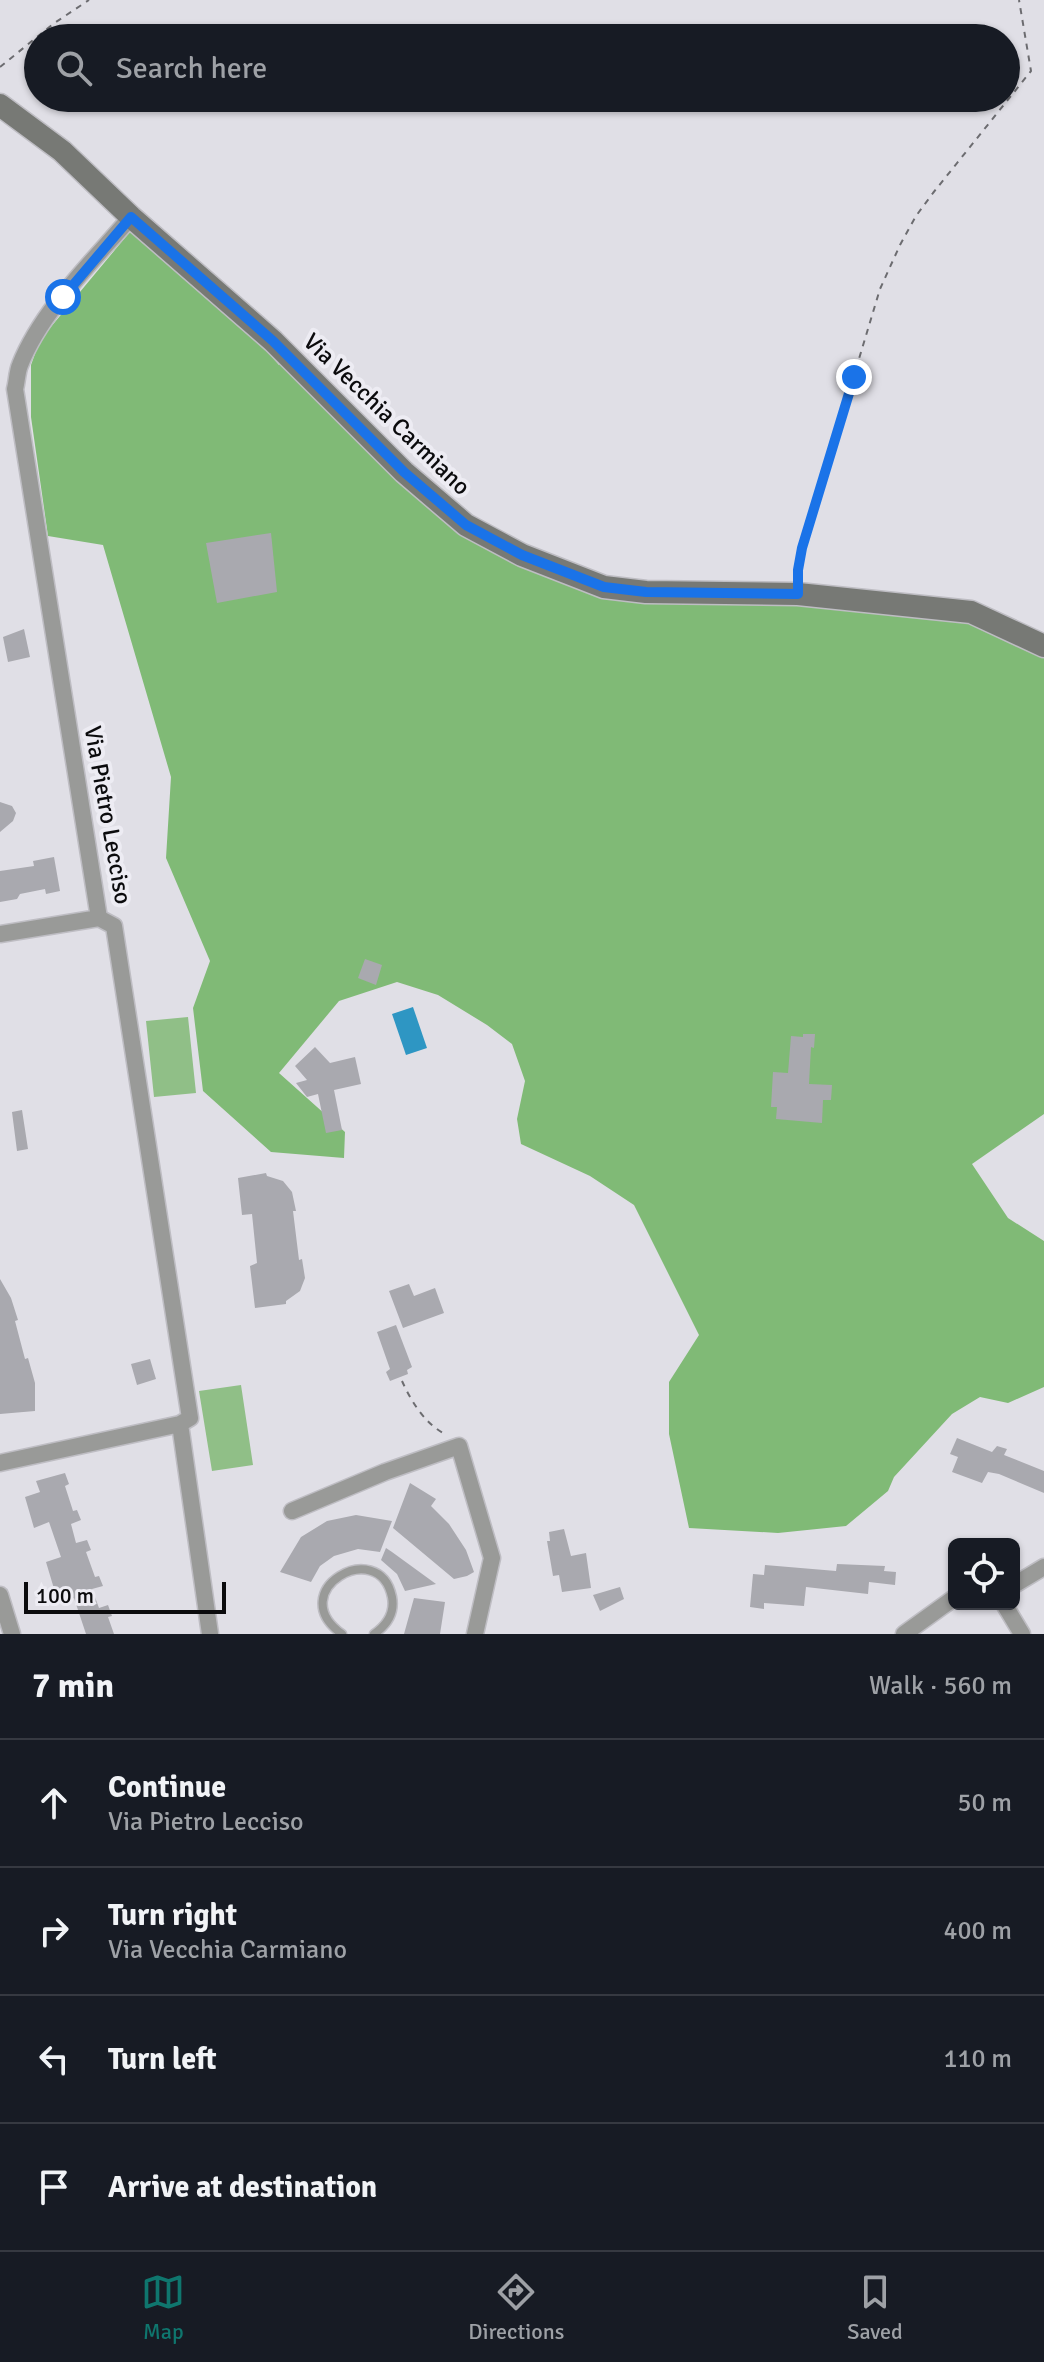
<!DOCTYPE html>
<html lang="en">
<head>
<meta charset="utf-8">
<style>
  :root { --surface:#171b24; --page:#242831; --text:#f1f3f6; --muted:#9ea1a6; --line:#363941; --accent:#0f766e }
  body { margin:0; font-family:Signika,sans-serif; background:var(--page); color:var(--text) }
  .controls { position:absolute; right:24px; bottom:24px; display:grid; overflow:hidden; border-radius:12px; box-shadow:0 2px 6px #0004 }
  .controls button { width:72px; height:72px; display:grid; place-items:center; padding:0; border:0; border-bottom:2px solid var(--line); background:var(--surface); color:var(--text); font:40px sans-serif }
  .scale { position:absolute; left:24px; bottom:20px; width:202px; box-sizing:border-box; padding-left:8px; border:4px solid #0b0b0d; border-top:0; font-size:22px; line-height:28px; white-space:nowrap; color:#0b0b0d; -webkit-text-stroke:6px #edecf3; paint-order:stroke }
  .stop { position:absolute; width:24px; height:24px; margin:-18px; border:6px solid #1a73e8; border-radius:50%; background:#fff }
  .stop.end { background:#1a73e8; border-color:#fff; box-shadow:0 2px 8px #0008 }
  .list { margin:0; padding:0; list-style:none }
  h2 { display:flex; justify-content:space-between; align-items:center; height:104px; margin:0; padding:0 32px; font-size:34px }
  h2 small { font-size:26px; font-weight:400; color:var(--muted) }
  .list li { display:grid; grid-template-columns:52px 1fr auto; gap:24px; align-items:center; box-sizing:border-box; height:128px; padding:0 32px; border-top:2px solid var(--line) }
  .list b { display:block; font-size:30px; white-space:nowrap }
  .list p { margin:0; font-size:26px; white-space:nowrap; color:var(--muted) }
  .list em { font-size:26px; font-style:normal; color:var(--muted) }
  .icon { flex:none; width:44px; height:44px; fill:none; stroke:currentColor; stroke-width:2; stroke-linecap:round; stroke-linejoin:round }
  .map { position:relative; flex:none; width:1044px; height:1634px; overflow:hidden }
  .search { position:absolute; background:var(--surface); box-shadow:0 2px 6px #0004; left:24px; right:24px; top:24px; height:88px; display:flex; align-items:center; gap:20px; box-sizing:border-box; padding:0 28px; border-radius:44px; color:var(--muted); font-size:30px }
  .sheet { height:616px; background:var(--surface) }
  nav { display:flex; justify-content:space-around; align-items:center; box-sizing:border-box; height:112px; border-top:2px solid var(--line); background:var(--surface); font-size:22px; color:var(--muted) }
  nav a { display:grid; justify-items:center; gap:4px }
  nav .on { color:var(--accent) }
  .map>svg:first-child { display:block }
  .green { fill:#90bf87 }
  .forest { fill:#80ba76 }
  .water { fill:#2e96c3 }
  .building { fill:#a9a9af }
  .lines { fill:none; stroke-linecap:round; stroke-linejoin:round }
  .lane-casing { stroke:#bebdc3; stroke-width:11 }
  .street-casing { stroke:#bebdc3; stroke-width:19 }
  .secondary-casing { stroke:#bebdc3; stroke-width:25 }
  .path { stroke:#6c6c70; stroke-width:2; stroke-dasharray:6 6; stroke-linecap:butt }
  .lane { stroke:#999a98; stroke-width:8 }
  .street { stroke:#999a98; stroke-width:16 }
  .secondary { stroke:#777975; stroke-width:22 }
  .route { stroke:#1a73e8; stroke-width:10 }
  .labels { text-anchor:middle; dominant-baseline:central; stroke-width:8; stroke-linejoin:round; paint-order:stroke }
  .street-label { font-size:24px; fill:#0b0b0d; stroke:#edecf3 }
</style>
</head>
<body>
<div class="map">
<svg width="1044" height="1634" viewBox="0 0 1044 1634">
  <rect width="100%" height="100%" fill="#e0dfe6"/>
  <path class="green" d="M188,1017L196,1093L154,1097L146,1021Z
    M241,1385L253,1465L212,1471L199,1391Z"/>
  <path class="forest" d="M145,232L256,339L279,365L289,361L478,540L673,595L969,616L1044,650V1114L972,1164L1008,1218L1044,1241V1387L1008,1403L980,1397L952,1414L894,1477L888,1491L846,1526L778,1533L689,1528L669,1434V1382L699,1335L634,1205L590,1176L521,1144L517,1119L525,1081L512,1044L487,1025L438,995L397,982L339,1001L279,1073L345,1132L344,1158L271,1152L203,1091L193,1008L210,961L166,858L171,777L103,545L48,536L31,417V365L40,340L129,233Z"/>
  <path class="water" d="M413,1007L427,1048L406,1055L392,1014Z"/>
  <path class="building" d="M271,533L277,592L217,603L206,543Z
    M24,629L30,657L8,662L3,637Z
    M0,802L12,806L16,813L13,821L0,832Z
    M54,857L60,891L46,894L45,889L20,894L17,899L0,902V871L34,866L33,861Z
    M365,959L382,965L376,985L358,978Z
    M803,1034H815L814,1048L811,1047L809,1084L832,1085L831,1100H823L822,1123L776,1119L777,1107H771L773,1072L788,1073L791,1036L803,1037Z
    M315,1047L330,1063L355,1057L361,1084L334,1090L342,1130L326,1133L318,1094L307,1097L296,1083L307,1080L295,1066Z
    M22,1110L28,1149L17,1151L12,1112Z
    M266,1173L267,1176L283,1181L292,1192L296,1211H293L299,1260L302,1259L305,1278L300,1291L286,1301V1304L255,1308L250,1266L257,1263L252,1214L242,1215L238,1178Z
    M0,1279L11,1298L18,1320L15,1321L25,1359L28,1358L35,1383V1411L0,1414Z
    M409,1284L414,1296L435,1288L444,1313L403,1328L389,1291Z
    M396,1325L412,1367L407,1370L408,1374L390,1381L386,1372L390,1369L377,1332Z
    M150,1359L156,1379L137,1385L131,1364Z
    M957,1438L992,1452L997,1446L1007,1449L1004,1455L1044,1471V1493L999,1474L988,1472L982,1483L952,1472L958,1457L950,1454Z
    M65,1473L69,1484L65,1486L73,1511L77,1510L81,1520L71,1524L76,1543L87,1540L91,1550L86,1552L95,1577L99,1576L103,1586L92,1589L99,1608L108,1605L112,1616L108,1617L114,1634H86L74,1598L64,1602L60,1591L55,1592L46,1562L61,1557L49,1522L34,1528L25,1497L40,1492L36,1481Z
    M410,1483L436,1499L431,1506L449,1524L466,1550L474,1572L467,1576L454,1579L393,1528Z
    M356,1515L392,1521L380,1552L358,1549L334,1556L320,1566L311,1582L280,1572L301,1537L327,1521Z
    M564,1529L571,1556L586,1553L591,1588L562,1592L559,1575L553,1576L547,1541H550L549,1532Z
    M386,1548L392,1552L436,1584L405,1591L397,1574L381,1560Z
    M837,1564L885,1566L884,1571L896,1572L895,1585L869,1582L868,1594L806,1587L804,1606L764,1603V1609L750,1607L753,1574L764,1575L765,1565L836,1571Z
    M620,1587L624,1599L600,1611L593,1595Z
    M414,1598L445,1602L440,1634H404Z"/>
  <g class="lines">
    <defs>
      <path id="lane" d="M342,1634C282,1591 379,1535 392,1597C395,1613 387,1625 374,1634"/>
      <path id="street" d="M99,918L15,389C17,382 17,372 20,365C41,311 94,260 131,217
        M99,918L114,926L190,1418L180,1424L210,1634
        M0,934L99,918
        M0,1463L180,1424
        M292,1511L385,1472L459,1446L492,1558L475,1634
        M1014,1585L1044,1567
        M0,1595L12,1634
        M1004,1604L1022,1634
        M904,1634L954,1598"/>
      <path id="secondary" d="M0,105L62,151L131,217L273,341L404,472L466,525L522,555L604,587L646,592L798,594L971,612L1044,646"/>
    </defs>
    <use href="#lane" class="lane-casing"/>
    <use href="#street" class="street-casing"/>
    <use href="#secondary" class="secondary-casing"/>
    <path class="path" d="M0,67L53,24L89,0
      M798,577L802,548L880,289L900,245L916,216L933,193L1031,71L1019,0
      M402,1381C411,1401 425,1424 445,1434"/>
    <use href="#lane" class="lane"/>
    <use href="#street" class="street"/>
    <use href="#secondary" class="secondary"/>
  </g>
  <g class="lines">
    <path class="route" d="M63,297L131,217L273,341L404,472L466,525L522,555L604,587L646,592L798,594V570L802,548L854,377"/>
  </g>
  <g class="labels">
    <g class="street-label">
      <text transform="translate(387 414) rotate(44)">Via Vecchia Carmiano</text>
      <text transform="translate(108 815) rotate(80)">Via Pietro Lecciso</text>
    </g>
  </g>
</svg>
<div class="controls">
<button><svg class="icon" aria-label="locate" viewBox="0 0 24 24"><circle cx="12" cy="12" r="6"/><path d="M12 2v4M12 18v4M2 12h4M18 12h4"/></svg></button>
</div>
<div class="scale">100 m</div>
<div class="stop" style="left:63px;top:297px"></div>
<div class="stop end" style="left:854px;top:377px"></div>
<div class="search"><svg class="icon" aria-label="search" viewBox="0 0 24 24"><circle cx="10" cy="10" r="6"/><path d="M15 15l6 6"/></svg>Search here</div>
</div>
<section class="sheet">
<h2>7 min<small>Walk · 560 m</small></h2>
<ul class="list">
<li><svg class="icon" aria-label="ahead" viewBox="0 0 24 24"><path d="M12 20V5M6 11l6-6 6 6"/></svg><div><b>Continue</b><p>Via Pietro Lecciso</p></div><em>50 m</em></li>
<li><svg class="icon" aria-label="right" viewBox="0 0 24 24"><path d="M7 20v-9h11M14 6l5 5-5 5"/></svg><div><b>Turn right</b><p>Via Vecchia Carmiano</p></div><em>400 m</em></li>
<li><svg class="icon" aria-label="left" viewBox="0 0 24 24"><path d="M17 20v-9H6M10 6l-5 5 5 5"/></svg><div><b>Turn left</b></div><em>110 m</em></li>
<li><svg class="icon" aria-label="arrive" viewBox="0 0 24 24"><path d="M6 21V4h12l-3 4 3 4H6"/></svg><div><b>Arrive at destination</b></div></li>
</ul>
</section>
<nav>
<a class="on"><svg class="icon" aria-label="map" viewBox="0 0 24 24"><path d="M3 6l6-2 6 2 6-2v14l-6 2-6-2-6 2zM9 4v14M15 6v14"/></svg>Map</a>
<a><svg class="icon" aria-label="directions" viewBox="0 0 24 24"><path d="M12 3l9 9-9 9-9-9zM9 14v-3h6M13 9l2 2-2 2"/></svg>Directions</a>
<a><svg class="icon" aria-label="saved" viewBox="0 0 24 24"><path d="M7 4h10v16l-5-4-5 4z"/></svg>Saved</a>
</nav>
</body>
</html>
